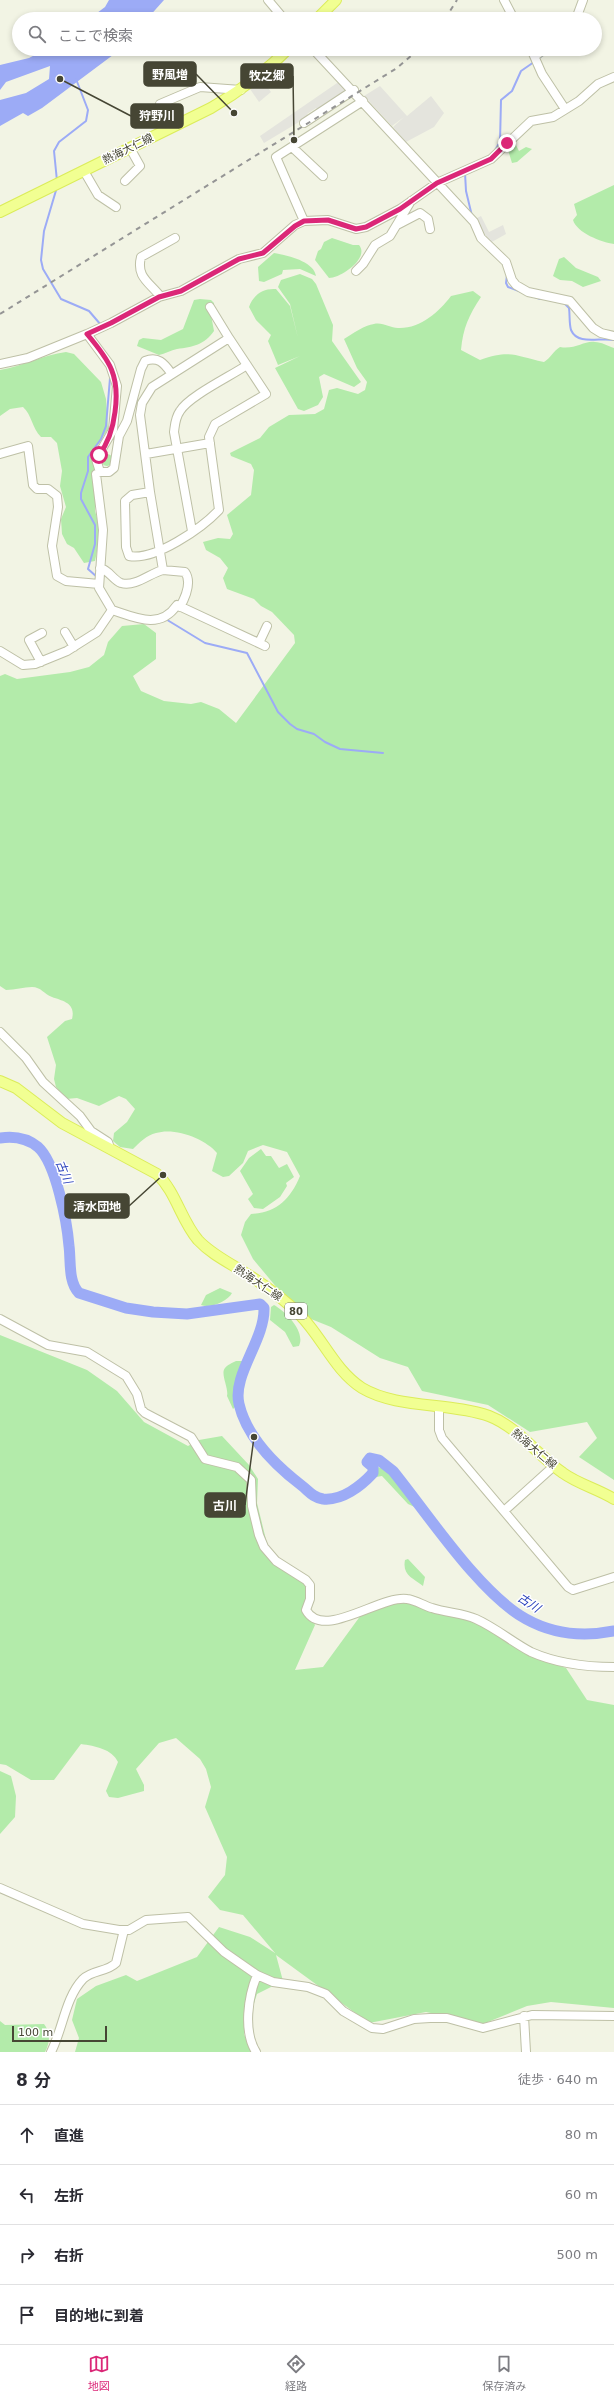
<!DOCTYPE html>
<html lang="ja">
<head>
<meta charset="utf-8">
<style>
  :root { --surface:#fff; --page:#f7f7f7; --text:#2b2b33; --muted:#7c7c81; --line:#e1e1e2; --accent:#db2777 }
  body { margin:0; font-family:"DejaVu Sans","Noto Sans JP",sans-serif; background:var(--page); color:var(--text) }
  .scale { position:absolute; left:12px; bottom:10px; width:95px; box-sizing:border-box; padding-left:4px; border:2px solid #464634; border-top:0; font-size:11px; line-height:14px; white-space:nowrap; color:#464634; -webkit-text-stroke:3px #fff; paint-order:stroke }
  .stop { position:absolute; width:12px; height:12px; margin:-9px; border:3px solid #db2777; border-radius:50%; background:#fff }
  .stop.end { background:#db2777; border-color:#fff; box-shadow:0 1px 4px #0008 }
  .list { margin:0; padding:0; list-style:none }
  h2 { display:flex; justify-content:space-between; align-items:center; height:52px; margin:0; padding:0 16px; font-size:17px }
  h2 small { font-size:13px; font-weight:400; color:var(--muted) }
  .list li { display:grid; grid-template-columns:26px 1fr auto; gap:12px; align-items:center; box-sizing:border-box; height:60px; padding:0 16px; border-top:1px solid var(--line) }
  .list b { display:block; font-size:15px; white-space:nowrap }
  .list em { font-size:13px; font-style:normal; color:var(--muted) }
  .icon { flex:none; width:22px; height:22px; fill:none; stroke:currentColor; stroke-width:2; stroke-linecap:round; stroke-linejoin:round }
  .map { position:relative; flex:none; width:614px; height:2052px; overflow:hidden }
  .search { position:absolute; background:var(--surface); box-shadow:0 2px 6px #0003; left:12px; right:12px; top:12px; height:44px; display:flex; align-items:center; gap:10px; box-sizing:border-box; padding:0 14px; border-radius:22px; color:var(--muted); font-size:15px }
  .sheet { height:292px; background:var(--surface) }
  nav { display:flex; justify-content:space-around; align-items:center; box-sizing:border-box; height:56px; border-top:1px solid var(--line); background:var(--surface); font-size:11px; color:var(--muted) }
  nav a { display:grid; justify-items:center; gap:2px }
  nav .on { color:var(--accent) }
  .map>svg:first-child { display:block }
  .green { fill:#b3ebaa }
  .parking { fill:#e4e4dd }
  .water { fill:#9cabf6 }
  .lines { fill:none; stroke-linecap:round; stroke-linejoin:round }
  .stream { stroke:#9cabf6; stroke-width:2 }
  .river { stroke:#9cabf6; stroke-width:11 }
  .minor-casing { stroke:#bec0a6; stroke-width:10 }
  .major-casing { stroke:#dbec5a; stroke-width:12 }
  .minor { stroke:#fff; stroke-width:8 }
  .major { stroke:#f1ff92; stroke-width:10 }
  .rail { stroke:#959595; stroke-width:2; stroke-dasharray:5 5; stroke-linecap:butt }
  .route { stroke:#db2777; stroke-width:5 }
  .labels { text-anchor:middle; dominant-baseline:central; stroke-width:3; stroke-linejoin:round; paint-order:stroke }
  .shield { fill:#fff; stroke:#7e7e71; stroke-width:1 }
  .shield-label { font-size:10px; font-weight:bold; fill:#464634 }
  .street-label { font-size:11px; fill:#464634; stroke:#fff }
  .water-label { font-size:12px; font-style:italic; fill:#253dba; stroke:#fff }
  .leader { fill:none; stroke:#464634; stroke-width:1.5 }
  .callout-dot { fill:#464634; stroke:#fff; stroke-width:1.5 }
  .callout { fill:#464634; stroke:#464634; stroke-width:1.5 }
  .callout-label { font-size:12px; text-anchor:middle; font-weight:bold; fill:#fff }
</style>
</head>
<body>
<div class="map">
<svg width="614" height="2052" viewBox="0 0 614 2052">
  <rect width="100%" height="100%" fill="#f2f4e4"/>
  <path class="green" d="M513,144L516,145L519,151L526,147L532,149L517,162L512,163L508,150L509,145Z
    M614,185V244C601,242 577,233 573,220L577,215L574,204Z
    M332,238L353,245H359C370,258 341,278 329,278L315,260L318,251L321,249L324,242Z
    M274,253C286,255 314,261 316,276L300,269L283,270L282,274L264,282L259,281L258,267Z
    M564,257L576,268L598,277L601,281L583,287L572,281L560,280L553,276L559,259Z
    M300,274L312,279L316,284L333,325L332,341L361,382L354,387L324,374L319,377L323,397L318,405L304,411L298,409L275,368L300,356L278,365L268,341L271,335L256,320L249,307C253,295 263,288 276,289L290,306L298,338L290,304L278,287L281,280Z
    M473,291L481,297C469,315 463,328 461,350L480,360C511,349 515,356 544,362C551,358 553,351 560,347C575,350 585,340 595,342C601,342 608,346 614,348V1480L579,1457L597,1438L587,1422L530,1432L488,1405L422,1391L408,1367L380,1358L331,1327L306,1317L293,1307L253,1259L241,1235L245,1222L251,1214C276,1213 290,1200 300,1176L287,1152L263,1145L248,1151L243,1163L229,1176L223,1177L212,1171L217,1153C206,1139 175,1127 156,1133C147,1135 139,1143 133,1149L120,1147L113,1141L114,1133L127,1122L135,1109L126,1099L119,1096L99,1106L77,1098L66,1099L56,1087L54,1079L56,1065L47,1037L65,1021L72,1019C76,1003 63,1001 52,997C44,994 41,987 32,987C24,987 15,990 6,990L0,986V676L5,674L17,679L70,672L89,667L104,655L108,642L122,626L144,624L156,633V659L133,676L141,691L164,701L191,704L201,702L219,709L236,723L295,643L294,635L272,612L261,606L254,599L227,589L223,578L228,568L220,558L206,550L203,542L218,538L230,539L233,534L227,515L251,495L254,470L251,464L231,456L230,453L260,438L269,427L289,415L315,414L324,409L329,390L337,388L358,394L365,390L367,382L357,368L344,339C352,334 365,325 374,324C383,322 390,328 398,328C420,329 439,312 451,296Z
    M200,299L211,300L214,303V309L211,315L214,331C204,345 193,347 177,349C171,350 165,354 159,355L137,346L139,340L143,338L161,340L183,329L194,300Z
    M66,352L74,354L101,382L106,399L108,429L93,453V462L97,470L95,511L101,532L95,561L84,563L74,548L67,544L62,534L61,519L66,507L60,486L62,471L57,443L51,437H41C32,428 32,415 23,407L10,409L0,416V370C23,366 43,355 66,352Z
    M101 460a6 6 0 1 1 12 0a6 6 0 1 1-12 0Z
    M261,1149L266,1156H271L279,1168L287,1164L294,1177L286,1183L287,1186L280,1197L263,1209L254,1208L248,1199L253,1194L240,1171L249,1158Z
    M220,1288L232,1293C228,1301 210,1309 201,1305L206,1295Z
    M274,1305C285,1311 306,1331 299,1346L293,1347L285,1332L270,1320L271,1307Z
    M0,1335L87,1370L117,1391L144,1422L188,1446L199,1440L222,1436L249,1465L258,1479L257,1503L270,1556L308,1584L306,1611L315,1625L295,1670L323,1667L361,1615L403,1600L472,1620L537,1658L566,1668L587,1700L614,1705V2008L551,2002L527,2006L483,2024L426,2012L369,2023L276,1955L283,1981L257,1994L244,2034L251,2052H75L79,2038L72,2020L77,1999L96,1986L126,1975L137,1981L197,1957L219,1927L250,1937L275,1953L243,1915L220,1910L208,1897L225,1875L227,1857L205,1807L211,1787L206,1769L200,1759L176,1738L159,1743L136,1769L144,1785V1791L118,1798L109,1797L106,1791L118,1762C112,1749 95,1746 81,1744L54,1780H31L6,1765L0,1764Z
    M236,1361H243L245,1363L236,1388L235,1407L233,1409L227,1396C229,1388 220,1374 225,1368C227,1365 232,1363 236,1361Z
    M377,1467L387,1469L401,1484L419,1509L408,1504L382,1476L376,1477L375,1472Z
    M408,1559L425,1577L423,1586C413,1578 402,1575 405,1560Z
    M0,1771L11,1776L16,1796L15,1817L0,1834Z
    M0,2021L5,2025L44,2024C51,2033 50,2042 45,2052H0Z"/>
  <path class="parking" d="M262,80L271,92L259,102L250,89Z
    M340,81L349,91L318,111L316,108L307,114L309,116L264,143L260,136Z
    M380,86L407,116L431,96L444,113L434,127L406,142L393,127L404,117L392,126L364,96Z
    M481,216L489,232L503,225L506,234L490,243L475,219Z"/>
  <path class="water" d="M109,0H164L147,19H89L105,7Z
    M46,49H121L42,108L28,116L23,113L0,126V100L26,93L49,79L50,66L6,82L0,90V65L29,58Z"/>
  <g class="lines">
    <path class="stream" d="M538,59L551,49
      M495,150L500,142L501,100L512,91L521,71L534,62
      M465,173L466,191L472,216
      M57,181L54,151L59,142L86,121L88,110L76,79
      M57,187L44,231L41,260L43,269L61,299L89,311L101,325
      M507,275L506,283L508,287L540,299
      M564,303L569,308C570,315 569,323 571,330C578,346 600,337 614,340
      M97,577L88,569L95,544V525L81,499V493L88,471V457L101,439L106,426L110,378
      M164,618L205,643L247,653L278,712L290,724L297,729L314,734L325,742L340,749L383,753"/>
    <path class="river" d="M0,1138C13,1136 27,1138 38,1147C56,1163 67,1222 69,1246C71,1261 68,1282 79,1293L126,1308L153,1312L187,1314L260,1304L264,1308C265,1340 232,1375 239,1404C247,1438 275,1465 301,1485C309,1491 312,1497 323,1499C342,1501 361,1486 373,1473V1467L367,1462L370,1458L379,1460L393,1471C427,1513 480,1594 526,1619C553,1634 584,1637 614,1631"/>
    <defs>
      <path id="minor" d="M268,0L284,19
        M504,0L514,19
        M576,19L583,0
        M313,49L474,222L481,238L506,262L512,280L516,285L528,292L570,301L593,328L601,333L614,336
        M531,49L542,74L565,109
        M535,56L545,49
        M160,104L200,87L241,90
        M304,123L354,90
        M292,147L323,176
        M84,171L98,195L116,207
        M125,181L140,166L130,148
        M304,221L276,157L363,101
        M397,225L420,213L428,219L430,229
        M356,271L363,264L375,245L390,236L411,201
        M160,296C149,282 136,277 141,257L175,238
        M210,307L229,338
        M87,334L110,365L117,386L113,430L96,459L100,472
        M229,338L266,394L215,424L209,437L219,510C202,528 155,561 129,556L126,547L125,501L132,495L150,492L140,415L142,403L152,387Z
        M0,364L28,358L87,334L111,323L159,297L181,291L239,259L263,253L295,225L304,221L328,220L356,229L366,227L400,209L437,183L491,159L531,121L553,117L579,101L598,84L614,77
        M171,373C164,363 158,356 145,361L141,369L127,421L119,436L114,468L109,472H100L96,474L103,530L99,588L112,610C136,618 160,630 177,605L265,646
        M0,454L28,446L33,485L37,489H48L57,496L58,507L52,546L57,576L66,581L99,584
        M146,454L210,443
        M150,492L163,570L185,572C192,582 185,598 180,607
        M192,531L174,432C175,425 175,418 180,411C189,396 231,376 247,365
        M100,568C109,570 113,580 121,583C136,587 150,573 163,570
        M65,632L74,647
        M259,643L267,626
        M0,651L23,665L35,664L67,651L97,632L112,610
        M41,662L29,640L42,633
        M0,1032L26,1058L43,1082L80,1116L91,1131L108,1142L110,1148
        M0,1319L48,1345L87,1352L126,1376L137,1394L141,1409L145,1413L191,1437L205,1459L237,1467L251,1480L252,1506L259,1535L264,1547L276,1561L306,1580L310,1585V1599L306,1610C323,1641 380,1595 407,1599C416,1600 424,1606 432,1608C447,1613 463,1613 476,1619C496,1628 512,1642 531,1652C558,1664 585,1667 614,1667
        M439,1406V1430L442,1438L568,1587L573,1590L614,1577
        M504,1511L554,1466
        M0,1888L83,1924L119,1930H129L146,1920L188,1917L224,1952L257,1975L273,1982L308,1987L326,1994L343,2011L372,2028L383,2029L414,2019L430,2018H447L483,2028L532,2015L614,2016
        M524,2016L526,2052
        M51,2052C63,2029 65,1998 83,1979C92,1970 107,1972 116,1963L124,1930
        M256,2052C243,2031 248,1997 257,1975"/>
      <path id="major" d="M317,19L336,0
        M0,212L211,108C240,91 264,73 288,49
        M0,1081L16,1088L62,1123L157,1174C176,1192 181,1220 198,1240C212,1255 230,1263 247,1274C266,1286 284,1299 300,1315C322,1337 335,1371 362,1388C397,1409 450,1402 489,1416C518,1427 538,1456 563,1473C578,1484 598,1489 614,1499"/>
    </defs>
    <use href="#minor" class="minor-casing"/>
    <use href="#major" class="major-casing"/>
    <use href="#minor" class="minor"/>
    <use href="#major" class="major"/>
    <path class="rail" d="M445,19L457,0
      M0,314L397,68L419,49"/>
  </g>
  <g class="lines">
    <path class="route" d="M99,455C109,442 113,428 115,412C120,376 110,361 87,334L111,323L159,297L181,291L239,259L263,253L295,226L304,221L328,220L356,229L366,227L400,209L437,183L491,159L507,143"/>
  </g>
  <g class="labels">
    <rect class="shield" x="285" y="1303" width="22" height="16" rx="3"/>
    <g class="shield-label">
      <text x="296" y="1311">80</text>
    </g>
    <g class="street-label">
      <text transform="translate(128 149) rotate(-26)">熱海大仁線</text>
      <text transform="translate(258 1283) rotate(34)">熱海大仁線</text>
      <text transform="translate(534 1449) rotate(40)">熱海大仁線</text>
    </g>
    <g class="water-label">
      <text transform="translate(64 1172) rotate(68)">古川</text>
      <text transform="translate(529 1603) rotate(33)">古川</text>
    </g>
  </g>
  <path class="leader" d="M234 113L196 74M294 140L293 76M60 79L131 116M163 1175L129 1206M254 1437L245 1505"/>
  <g class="callout-dot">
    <circle cx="234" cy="113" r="4"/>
    <circle cx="294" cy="140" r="4"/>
    <circle cx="60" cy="79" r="4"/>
    <circle cx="163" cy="1175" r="4"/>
    <circle cx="254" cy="1437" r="4"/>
  </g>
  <g class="callout">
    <rect x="144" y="62" width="52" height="24" rx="4"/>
    <rect x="241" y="64" width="52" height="24" rx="4"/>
    <rect x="131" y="104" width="52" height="24" rx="4"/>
    <rect x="65" y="1194" width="64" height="24" rx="4"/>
    <rect x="205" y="1493" width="40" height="24" rx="4"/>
  </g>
  <g class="callout-label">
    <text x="170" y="79">野風増</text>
    <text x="267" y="80">牧之郷</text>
    <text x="157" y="120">狩野川</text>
    <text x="97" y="1211">清水団地</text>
    <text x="225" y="1510">古川</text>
  </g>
</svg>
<div class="scale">100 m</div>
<div class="stop" style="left:99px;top:455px"></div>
<div class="stop end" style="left:507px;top:143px"></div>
<div class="search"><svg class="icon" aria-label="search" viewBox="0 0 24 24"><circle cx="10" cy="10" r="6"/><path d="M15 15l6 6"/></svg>ここで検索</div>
</div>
<section class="sheet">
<h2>8 分<small>徒歩 · 640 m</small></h2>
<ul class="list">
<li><svg class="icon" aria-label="ahead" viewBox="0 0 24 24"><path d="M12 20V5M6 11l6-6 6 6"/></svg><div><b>直進</b></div><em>80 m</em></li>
<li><svg class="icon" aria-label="left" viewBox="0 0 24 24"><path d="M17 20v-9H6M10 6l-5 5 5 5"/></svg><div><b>左折</b></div><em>60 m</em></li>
<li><svg class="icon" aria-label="right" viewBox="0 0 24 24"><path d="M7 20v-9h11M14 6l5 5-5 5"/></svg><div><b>右折</b></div><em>500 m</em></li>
<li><svg class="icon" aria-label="arrive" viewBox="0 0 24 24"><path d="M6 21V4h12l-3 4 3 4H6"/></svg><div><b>目的地に到着</b></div></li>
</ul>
</section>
<nav>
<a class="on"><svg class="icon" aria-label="map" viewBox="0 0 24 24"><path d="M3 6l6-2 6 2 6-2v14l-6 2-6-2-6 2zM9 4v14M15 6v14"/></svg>地図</a>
<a><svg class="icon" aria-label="directions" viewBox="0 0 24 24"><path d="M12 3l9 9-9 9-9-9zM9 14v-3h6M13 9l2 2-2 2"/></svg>経路</a>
<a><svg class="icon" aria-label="saved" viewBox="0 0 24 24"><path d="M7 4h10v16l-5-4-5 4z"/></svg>保存済み</a>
</nav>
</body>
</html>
